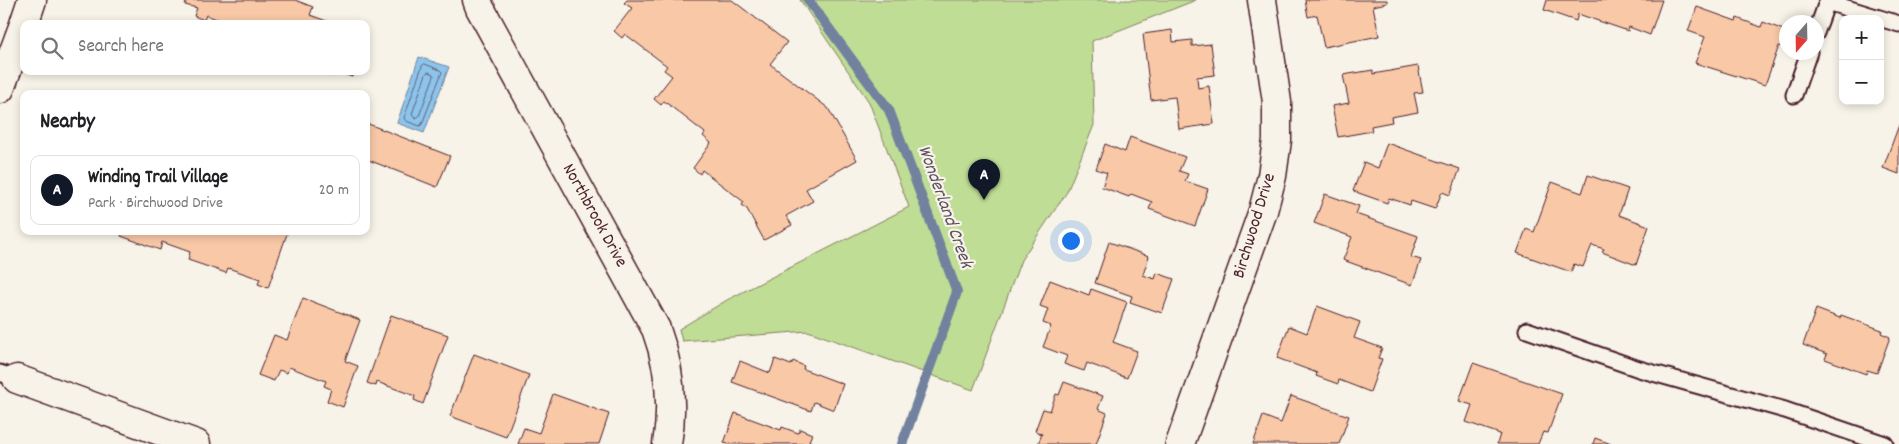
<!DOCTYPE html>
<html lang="en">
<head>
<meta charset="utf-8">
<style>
  :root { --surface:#fff; --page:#f2f2f2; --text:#202124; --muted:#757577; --line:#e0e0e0; --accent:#111827 }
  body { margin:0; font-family:Dekko,sans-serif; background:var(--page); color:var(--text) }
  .controls { position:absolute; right:15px; top:15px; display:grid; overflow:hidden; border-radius:10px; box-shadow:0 2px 8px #0003 }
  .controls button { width:45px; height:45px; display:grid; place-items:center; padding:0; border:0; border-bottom:1px solid var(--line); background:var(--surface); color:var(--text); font:25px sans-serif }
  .compass { position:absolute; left:1779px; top:15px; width:45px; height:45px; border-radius:50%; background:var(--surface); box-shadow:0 2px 8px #0003; rotate:200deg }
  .you { position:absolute; left:1070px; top:240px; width:18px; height:18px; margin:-12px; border:4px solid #fff; border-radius:50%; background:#1a73e8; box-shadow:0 0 0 8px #1a73e833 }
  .badge { display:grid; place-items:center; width:32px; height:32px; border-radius:50%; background:var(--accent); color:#fff; font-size:16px; font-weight:700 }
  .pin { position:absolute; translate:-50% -41px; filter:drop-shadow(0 1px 2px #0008) }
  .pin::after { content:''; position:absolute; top:26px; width:18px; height:15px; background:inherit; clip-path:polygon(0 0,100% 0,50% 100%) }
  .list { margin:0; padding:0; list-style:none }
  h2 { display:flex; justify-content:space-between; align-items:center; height:65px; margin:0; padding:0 20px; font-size:21px }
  h2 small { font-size:16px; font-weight:400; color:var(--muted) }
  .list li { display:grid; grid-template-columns:32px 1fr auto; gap:15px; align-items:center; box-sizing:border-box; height:70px; margin:0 10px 10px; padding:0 10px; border:1px solid var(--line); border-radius:10px }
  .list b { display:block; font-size:19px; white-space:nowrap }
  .list p { margin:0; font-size:16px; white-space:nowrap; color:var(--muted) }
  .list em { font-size:16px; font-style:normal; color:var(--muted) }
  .icon { flex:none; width:28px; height:28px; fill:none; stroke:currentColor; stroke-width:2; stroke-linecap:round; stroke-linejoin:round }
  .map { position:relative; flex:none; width:1899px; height:444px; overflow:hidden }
  .search { position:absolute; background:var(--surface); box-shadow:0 2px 8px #0003; left:20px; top:20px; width:350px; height:55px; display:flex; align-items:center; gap:12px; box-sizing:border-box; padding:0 18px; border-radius:10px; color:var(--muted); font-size:19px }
  .panel { position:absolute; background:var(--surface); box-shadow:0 2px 8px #0003; left:20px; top:90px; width:350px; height:145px; border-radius:10px }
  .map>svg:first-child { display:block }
  .green { fill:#bfdd95; stroke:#847e60 }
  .water { fill:#8cc4eb; stroke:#72829e }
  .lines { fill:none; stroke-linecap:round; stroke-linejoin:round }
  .shore { stroke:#646178; stroke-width:1 }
  .stream { stroke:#72829e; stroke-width:10 }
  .building { fill:#f8c8a7; stroke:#4a1f2b }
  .service-casing { stroke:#4a1f2b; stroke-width:19 }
  .minor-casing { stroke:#4a1f2b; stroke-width:31 }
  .trunk-casing { stroke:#4a1f2b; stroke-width:31 }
  .service { stroke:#f7f3e8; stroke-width:15 }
  .minor { stroke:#f7f3e8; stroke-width:28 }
  .trunk { stroke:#f7f3e8; stroke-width:28 }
  .labels { text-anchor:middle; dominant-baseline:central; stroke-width:4.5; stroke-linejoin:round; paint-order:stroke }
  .street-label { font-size:18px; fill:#4a1f2b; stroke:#f7f3e8 }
  .water-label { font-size:19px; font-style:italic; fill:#5e5165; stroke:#f7f3e8 }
</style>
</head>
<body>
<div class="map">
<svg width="1899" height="444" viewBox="0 0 1899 444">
  <rect width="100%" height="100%" fill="#f7f3e8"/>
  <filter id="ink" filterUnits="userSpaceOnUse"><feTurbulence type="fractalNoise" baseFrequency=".02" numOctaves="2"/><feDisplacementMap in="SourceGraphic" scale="10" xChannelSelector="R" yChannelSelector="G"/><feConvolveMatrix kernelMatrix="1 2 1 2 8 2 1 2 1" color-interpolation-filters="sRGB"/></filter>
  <g filter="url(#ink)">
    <path class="green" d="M800,0H1196L1092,41L1094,125L1067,192L1021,260L973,390L808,331L682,341L679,329L727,300L909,207L869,102Z"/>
    <path class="water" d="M419,57L449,67L424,133L397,123Z"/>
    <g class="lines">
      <path class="shore" d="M425,64L440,70L442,72L422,124L420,126L406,121L404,118L422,66Z
        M428,72L433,74L434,76L419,116L416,118L412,114L426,74Z"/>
      <path class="stream" d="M808,0L889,110L957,292L902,444"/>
    </g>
    <path class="building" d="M187,0H295L313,7L310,15L335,24H230L206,15L204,20L194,16L197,8L185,5Z
      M627,0H732L787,42L770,64L828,108L857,160L806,189L813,201L786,216L792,225L764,240L747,209L742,205L744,202L702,170L700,174L693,168L711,143L703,136L705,133L664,101L661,105L654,99L672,76L664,70L667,66L625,34L622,38L614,31L632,8L624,3Z
      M1305,0H1387V3L1373,6L1379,36L1324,47L1317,15L1308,17Z
      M1547,0H1662L1650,35L1629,27L1628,31L1578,14L1576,21L1544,10Z
      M1697,7L1736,21L1737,18L1761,27L1763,22L1786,31L1785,48L1779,46L1765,85L1695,63L1705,37L1688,31Z
      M1172,30L1173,42L1192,40V46L1211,44L1215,75L1197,77L1198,88L1209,86L1214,124L1179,129L1175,97L1151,100L1143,34Z
      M1418,66L1423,92L1414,93L1418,112L1391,117L1392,122L1371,126L1372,131L1338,137L1332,106L1349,103L1343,75L1373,70V74Z
      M318,71H335L333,76Z
      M335,71H354L352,77Z
      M366,123L450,156L437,187L366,159Z
      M1899,125V174L1883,168Z
      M1130,137L1185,157L1179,171L1188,174L1185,181L1208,189L1195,226L1149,209L1152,202L1131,194L1129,197L1102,187L1107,173L1096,169L1105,144L1125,152Z
      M1387,143L1460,169L1450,195L1442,192L1435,209L1411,201L1410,205L1389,198L1387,203L1353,191L1364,162L1378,168Z
      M1588,175L1628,189L1619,215L1649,226L1636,265L1602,252L1604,249L1592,245L1583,267L1574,264L1571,272L1517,253L1526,229L1534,232L1552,182L1582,193Z
      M1325,194L1359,206L1356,214L1418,236L1411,257L1421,260L1412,285L1343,260L1352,237L1314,223Z
      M123,231H288L268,288L258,284L260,279L228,268L226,273L188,260L190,252L162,242L160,250L121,236Z
      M1109,242L1149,256L1143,275L1155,279L1157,273L1174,279L1162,313L1130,302L1132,296L1095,283Z
      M1050,280L1089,295L1091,289L1127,302L1113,342L1137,351L1127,378L1087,363L1084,371L1064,364L1067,356L1043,347L1051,326L1043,323L1048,309L1040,306Z
      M303,298L360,320L345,361L358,366L343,407L327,401L331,389L324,386L326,381L289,367L287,373L279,370L274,381L258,375L274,335L287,340Z
      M1317,306L1360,322L1354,338L1382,348L1378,358L1382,359L1370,392L1339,380L1338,384L1316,376L1317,373L1277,358L1289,326L1307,333Z
      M1816,309L1840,318L1841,315L1882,330L1881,333L1890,337L1877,373L1867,370L1866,374L1825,359L1827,354L1803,345Z
      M391,315L448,335L423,404L414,400L415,396L377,382L376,386L367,383Z
      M474,354L529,375L506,437L450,416Z
      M775,359L791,365L793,361L804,366L803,369L843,384L834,410L814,402L811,411L732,382L740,361L770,373Z
      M1473,363L1562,394L1548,433L1543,432L1538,444H1497L1500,434L1466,422L1472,405L1459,401Z
      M1064,382L1103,396L1098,409L1107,413L1096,444H1038L1042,434L1035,431L1043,409L1050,411L1056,394L1059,395Z
      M553,394L609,414L599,444H518L524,428L539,433Z
      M1291,396L1349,416L1339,444H1253L1263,416L1281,423Z
      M735,413L781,430L782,427L798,433L800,429L812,434L809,441L817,444H728L724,443Z
      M1595,438L1611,444H1593Z"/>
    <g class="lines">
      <defs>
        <path id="service" d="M1816,33L1827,2L1899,24
          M1794,95L1809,52
          M1527,330L1639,369L1785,410L1885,444
          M0,373L17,379"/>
        <path id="minor" d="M477,0L480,8L656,329C670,367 674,403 667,444
          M17,379L196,444
          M1180,444L1263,211L1272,176L1277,140V102L1262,0"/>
        <path id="trunk" d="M24,24L32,0
          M0,89L24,24"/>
      </defs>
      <use href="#service" class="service-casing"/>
      <use href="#minor" class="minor-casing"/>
      <use href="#trunk" class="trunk-casing"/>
      <use href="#service" class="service"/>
      <use href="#minor" class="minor"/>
      <use href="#trunk" class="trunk"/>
    </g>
  </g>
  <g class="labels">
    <g class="street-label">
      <text transform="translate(594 216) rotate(61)">Northbrook Drive</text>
      <text transform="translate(1255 226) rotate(-73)">Birchwood Drive</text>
    </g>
    <g class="water-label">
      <text transform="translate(944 207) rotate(70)">Wonderland Creek</text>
    </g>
  </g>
</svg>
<div class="controls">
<button>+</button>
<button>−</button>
</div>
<svg class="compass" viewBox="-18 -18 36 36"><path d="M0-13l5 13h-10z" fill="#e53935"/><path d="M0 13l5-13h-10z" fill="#757577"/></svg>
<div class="you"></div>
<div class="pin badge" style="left:984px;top:200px">A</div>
<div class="search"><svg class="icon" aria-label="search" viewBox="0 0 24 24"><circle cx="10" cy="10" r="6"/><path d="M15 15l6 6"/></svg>Search here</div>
<section class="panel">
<h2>Nearby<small></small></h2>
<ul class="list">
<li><span class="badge">A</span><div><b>Winding Trail Village</b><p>Park · Birchwood Drive</p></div><em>20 m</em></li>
</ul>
</section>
</div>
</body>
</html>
